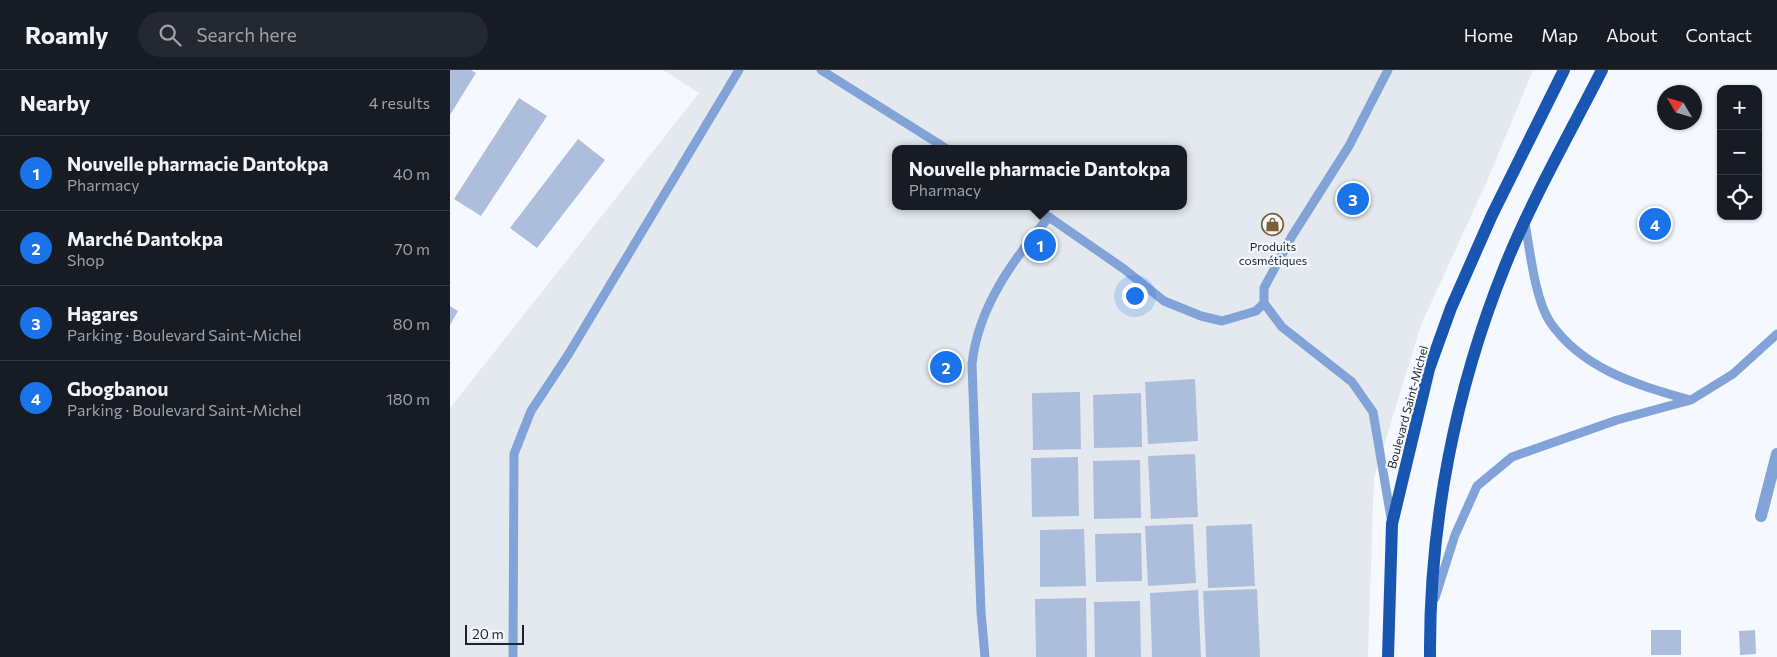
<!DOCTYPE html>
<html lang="en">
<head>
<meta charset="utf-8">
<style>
  :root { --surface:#171b24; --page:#242831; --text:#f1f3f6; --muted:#9ea1a6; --line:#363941; --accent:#1a73e8 }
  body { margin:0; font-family:Commissioner,sans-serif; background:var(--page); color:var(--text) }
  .controls { position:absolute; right:15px; top:15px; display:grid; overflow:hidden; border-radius:10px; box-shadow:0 1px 4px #0004 }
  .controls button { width:45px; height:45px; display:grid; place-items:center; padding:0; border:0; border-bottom:1px solid var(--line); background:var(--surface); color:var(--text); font:25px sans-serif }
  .compass { position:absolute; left:1207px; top:15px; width:45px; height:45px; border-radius:50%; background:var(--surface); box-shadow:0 1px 4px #0004; rotate:308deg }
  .scale { position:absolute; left:15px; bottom:12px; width:59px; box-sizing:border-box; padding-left:5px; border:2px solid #1d242f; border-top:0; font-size:14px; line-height:18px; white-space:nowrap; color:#1d242f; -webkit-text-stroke:4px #f5f9ff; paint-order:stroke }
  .you { position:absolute; left:684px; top:225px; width:18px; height:18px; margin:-12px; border:4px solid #fff; border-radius:50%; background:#1a73e8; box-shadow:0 0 0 8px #1a73e833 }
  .badge { display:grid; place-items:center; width:32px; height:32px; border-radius:50%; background:var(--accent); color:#fff; font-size:16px; font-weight:700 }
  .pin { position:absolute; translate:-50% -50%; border:2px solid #fff; box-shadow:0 1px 5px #0006 }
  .popup { position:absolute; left:442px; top:75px; width:295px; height:65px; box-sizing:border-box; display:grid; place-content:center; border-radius:10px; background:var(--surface); filter:drop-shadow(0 1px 4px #0005); font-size:16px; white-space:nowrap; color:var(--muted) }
  .popup b { font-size:19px; color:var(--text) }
  .popup::after { content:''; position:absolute; left:50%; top:100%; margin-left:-10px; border:10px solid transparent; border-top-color:var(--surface) }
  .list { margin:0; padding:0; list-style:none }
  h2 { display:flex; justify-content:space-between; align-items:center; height:65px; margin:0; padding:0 20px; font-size:21px }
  h2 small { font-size:16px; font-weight:400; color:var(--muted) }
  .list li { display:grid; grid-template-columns:32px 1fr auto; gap:15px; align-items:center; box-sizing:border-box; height:75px; padding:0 20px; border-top:1px solid var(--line) }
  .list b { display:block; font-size:19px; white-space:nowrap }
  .list p { margin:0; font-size:16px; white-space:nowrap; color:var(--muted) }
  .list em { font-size:16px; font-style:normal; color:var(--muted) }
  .icon { flex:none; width:28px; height:28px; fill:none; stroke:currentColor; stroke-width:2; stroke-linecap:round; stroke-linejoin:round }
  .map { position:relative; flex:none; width:1327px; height:587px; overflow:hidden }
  header { display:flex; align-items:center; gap:30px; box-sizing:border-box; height:70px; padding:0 25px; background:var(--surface); border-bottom:1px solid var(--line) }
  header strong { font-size:24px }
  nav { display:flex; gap:28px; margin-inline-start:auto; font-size:18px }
  .search { width:350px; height:45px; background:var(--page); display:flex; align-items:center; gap:12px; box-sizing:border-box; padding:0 18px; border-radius:28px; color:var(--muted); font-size:19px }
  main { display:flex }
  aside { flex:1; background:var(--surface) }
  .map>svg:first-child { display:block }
  .built { fill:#e4e9f0; fill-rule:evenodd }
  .building { fill:#acbedb }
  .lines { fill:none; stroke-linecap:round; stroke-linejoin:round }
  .service { stroke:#82a3d7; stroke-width:9 }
  .minor { stroke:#82a3d7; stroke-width:12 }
  .primary { stroke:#1856b2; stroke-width:12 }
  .labels { text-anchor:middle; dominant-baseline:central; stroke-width:4.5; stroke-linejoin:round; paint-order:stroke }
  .poi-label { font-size:12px; fill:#1d242f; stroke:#f5f9ff }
  .street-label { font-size:12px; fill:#1d242f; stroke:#f5f9ff }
</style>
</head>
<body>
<header>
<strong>Roamly</strong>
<div class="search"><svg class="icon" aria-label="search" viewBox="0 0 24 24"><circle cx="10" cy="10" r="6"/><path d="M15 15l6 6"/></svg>Search here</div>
<nav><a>Home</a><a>Map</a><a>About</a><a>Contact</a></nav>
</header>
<main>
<aside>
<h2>Nearby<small>4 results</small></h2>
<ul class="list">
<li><span class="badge">1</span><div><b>Nouvelle pharmacie Dantokpa</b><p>Pharmacy</p></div><em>40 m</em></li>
<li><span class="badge">2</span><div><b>Marché Dantokpa</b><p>Shop</p></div><em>70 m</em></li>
<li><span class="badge">3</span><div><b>Hagares</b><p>Parking · Boulevard Saint-Michel</p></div><em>80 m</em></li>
<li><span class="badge">4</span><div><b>Gbogbanou</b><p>Parking · Boulevard Saint-Michel</p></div><em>180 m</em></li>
</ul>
</aside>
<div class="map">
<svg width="1327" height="587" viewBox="0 0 1327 587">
  <rect width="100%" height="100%" fill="#f5f9ff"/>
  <path class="built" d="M213,0H1083L1038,109L971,255L924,408L918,587H0V338L249,23ZM446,79H734V136H446Z"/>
  <path class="building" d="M0,0H21L26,3L0,45Z
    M69,28L97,46L31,146L4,129Z
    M128,69L155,90L87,178L60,158Z
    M0,236L8,241L0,255Z
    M745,309L748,371L698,374L695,312Z
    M630,322L631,379L583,380L582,323Z
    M691,323L692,377L644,378L643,325Z
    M745,384L748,447L701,449L698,386Z
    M628,387L629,446L582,447L581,388Z
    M690,390L691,448L644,449L643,391Z
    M743,454L746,513L698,516L695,456Z
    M802,454L805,516L758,518L756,456Z
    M634,459L636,516L590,517V460Z
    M691,463L692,511L646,512L645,464Z
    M807,519L810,587H756L753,521Z
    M748,520L751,587H702L700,523Z
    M636,528L637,587H586L585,529Z
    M690,531L691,587H645L644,532Z
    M1201,560H1231V585H1201Z
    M1305,560L1306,584L1290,585L1289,561Z"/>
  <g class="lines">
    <path class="service" d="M371,0L497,79
      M938,0L899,76L842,166L814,218V233L832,257L902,312L923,342L941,448
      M583,136L674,199L714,231L751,246L772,251L806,241L814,233
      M1075,153C1080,181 1085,229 1100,252C1133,300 1188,315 1240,330
      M985,528L1005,465L1027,416L1062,387L1167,350L1241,330L1283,304L1327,264
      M63,587L64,384L81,341L118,285L289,0
      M535,587L531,542L522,294C528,237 563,190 599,147"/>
    <path class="minor" d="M1311,446L1327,384"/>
    <path class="primary" d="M938,587L942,454L979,299L1001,238L1042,145L1114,0
      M980,587C979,454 1005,320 1055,196C1082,129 1119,65 1152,0"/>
  </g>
  <defs>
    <symbol id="shop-ring" viewBox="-11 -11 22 22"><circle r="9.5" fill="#f5f9ff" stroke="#7c6033" stroke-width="1.5"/><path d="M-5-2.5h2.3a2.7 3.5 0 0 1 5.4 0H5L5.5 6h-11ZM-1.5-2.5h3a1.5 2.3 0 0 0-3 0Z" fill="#7c6033"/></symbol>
  </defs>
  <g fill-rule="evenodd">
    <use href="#shop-ring" x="810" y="142" width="25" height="25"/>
  </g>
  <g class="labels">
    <g class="poi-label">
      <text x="823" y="176">Produits<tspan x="823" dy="14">cosmétiques</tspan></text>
    </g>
    <g class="street-label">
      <text transform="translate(957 337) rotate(-75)">Boulevard Saint-Michel</text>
    </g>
  </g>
</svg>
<div class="controls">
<button>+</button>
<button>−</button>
<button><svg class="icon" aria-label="locate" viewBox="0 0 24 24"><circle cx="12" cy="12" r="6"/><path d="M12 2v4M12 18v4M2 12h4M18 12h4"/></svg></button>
</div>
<svg class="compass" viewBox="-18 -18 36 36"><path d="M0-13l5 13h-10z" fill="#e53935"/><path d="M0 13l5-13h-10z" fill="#9ea1a6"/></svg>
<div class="scale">20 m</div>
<div class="you"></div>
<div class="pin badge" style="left:590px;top:175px">1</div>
<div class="popup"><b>Nouvelle pharmacie Dantokpa</b>Pharmacy</div>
<div class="pin badge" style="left:496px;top:297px">2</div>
<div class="pin badge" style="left:903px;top:129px">3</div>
<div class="pin badge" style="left:1205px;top:154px">4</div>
</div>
</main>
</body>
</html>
